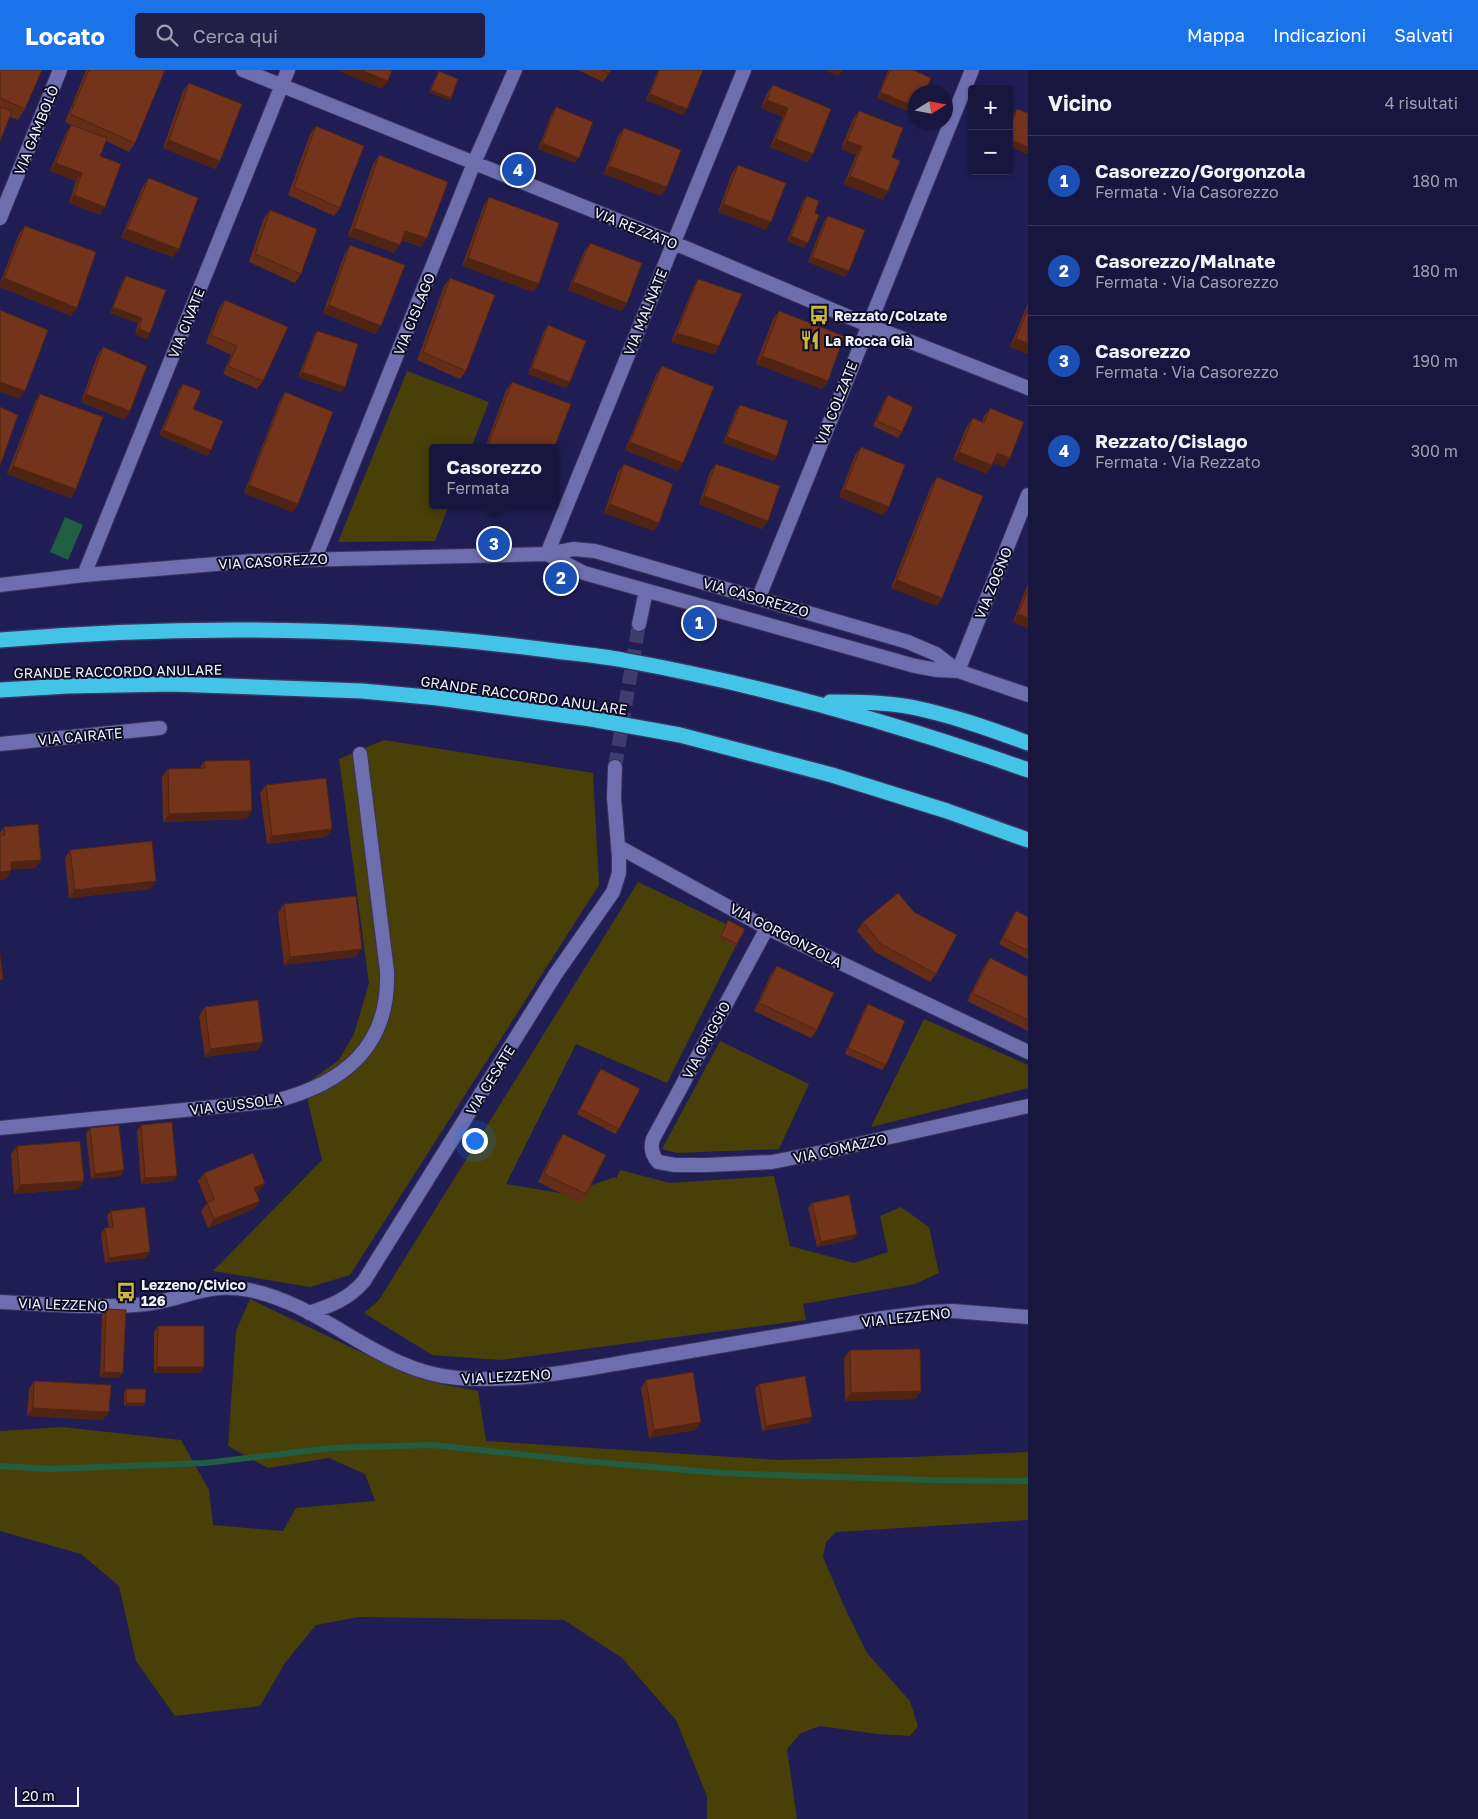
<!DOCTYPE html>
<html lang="it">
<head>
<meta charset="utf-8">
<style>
  :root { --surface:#18163f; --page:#211f46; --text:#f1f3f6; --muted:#9f9fb0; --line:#363559; --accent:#1a73e8 }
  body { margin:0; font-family:"Golos Text",sans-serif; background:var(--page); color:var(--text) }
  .controls { position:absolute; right:15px; top:15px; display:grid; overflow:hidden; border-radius:5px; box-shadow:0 1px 4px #0004 }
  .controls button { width:45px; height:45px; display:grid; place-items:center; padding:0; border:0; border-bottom:1px solid var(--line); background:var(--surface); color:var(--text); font:25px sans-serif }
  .compass { position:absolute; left:908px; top:15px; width:45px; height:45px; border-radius:50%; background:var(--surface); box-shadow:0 1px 4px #0004; rotate:79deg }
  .scale { position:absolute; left:15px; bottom:12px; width:64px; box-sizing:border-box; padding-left:5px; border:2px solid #eff1ff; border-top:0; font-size:14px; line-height:18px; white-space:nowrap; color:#eff1ff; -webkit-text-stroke:4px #0c0c24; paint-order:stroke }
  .you { position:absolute; left:474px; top:1070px; width:18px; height:18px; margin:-12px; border:4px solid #fff; border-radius:50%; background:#1a73e8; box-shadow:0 0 0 8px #1a73e833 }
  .badge { display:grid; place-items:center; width:32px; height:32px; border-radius:50%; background:var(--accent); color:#fff; font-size:16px; font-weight:700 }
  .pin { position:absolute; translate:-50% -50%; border:2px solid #fff; box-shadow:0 1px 5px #0006 }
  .popup { position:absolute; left:429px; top:374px; width:130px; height:65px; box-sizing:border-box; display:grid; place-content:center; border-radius:5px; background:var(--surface); filter:drop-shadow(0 1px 4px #0005); font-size:16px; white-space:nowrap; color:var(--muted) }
  .popup b { font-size:19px; color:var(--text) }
  .popup::after { content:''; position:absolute; left:50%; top:100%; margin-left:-10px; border:10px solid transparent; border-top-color:var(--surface) }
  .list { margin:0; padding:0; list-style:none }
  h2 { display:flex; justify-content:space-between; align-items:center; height:65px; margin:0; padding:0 20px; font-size:21px }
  h2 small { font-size:16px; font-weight:400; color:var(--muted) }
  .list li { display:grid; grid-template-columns:32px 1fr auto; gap:15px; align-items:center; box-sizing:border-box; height:90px; padding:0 20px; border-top:1px solid var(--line) }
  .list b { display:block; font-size:19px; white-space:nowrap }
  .list p { margin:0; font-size:16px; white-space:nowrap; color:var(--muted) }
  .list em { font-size:16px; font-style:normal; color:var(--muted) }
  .icon { flex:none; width:28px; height:28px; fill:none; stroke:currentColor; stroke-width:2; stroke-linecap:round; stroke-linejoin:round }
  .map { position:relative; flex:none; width:1028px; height:1749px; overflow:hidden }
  header { display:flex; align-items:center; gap:30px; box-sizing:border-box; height:70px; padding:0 25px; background:var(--accent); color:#fff }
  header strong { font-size:24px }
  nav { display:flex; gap:28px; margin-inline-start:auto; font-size:18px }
  .search { width:350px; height:45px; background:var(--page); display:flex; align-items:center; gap:12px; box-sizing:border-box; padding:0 18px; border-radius:5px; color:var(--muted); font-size:19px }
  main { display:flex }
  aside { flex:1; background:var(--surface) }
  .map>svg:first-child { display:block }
  .green { fill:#484007 }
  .water { fill:#1f5e42 }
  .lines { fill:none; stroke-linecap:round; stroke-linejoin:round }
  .stream { stroke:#1f5e42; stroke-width:6 }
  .minor-tunnel { stroke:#3f3d6e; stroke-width:14; stroke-dasharray:14 7; stroke-linecap:butt }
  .minor-casing { stroke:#3a325f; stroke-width:16 }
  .motorway-casing { stroke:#3a325f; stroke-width:18 }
  .minor { stroke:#6c6ead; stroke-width:14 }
  .motorway { stroke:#42c3e7; stroke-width:15 }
  .wall { fill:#632d17 }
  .shaded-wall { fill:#502413 }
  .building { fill:#73341b; stroke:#502413 }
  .labels { text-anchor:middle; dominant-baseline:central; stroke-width:4; stroke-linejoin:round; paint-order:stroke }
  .street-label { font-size:14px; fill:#eff1ff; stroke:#0c0c24 }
  .poi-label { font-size:14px; font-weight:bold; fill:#eff1ff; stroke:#0c0c24; text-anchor:start }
</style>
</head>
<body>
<header>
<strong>Locato</strong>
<div class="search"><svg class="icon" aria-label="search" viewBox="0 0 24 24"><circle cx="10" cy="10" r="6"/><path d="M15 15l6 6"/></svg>Cerca qui</div>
<nav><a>Mappa</a><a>Indicazioni</a><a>Salvati</a></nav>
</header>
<main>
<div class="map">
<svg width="1028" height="1749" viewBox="0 0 1028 1749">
  <rect width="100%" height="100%" fill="#201d54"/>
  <path class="green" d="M407,301L489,332L471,378H433V435H449L435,471L338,472Z
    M384,670L593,703L599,815L350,1205L310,1217L213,1201L322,1090L304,1015L339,990L354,964L369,913L339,689Z
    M638,812L743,862L667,1013L576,974L506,1114L566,1124L615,1107L616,1109L620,1100L670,1113L774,1106L790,1176L854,1193L888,1182L880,1146L901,1137L929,1157L939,1203L915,1214L803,1234L806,1250L500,1290L432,1285L364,1243L379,1230Z
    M924,949L1028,995V1018L871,1057Z
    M720,971L809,1014L779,1079L677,1083L662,1079Z
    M250,1229L407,1304L441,1314L478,1321L486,1371L778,1390L911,1387L1028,1382V1450L836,1462L826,1472L823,1487L844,1536L867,1583L910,1631L918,1656L910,1666L877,1664L820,1656L801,1663L787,1679L797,1749H707V1726L676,1650L622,1588L564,1550L359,1547L316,1555L285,1593L260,1636L175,1646L136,1591L119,1516L81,1484L0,1461V1361L62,1357L181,1370L209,1420L213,1455L283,1461L296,1438L375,1431L365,1404L329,1388L268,1398L228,1376L236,1261Z"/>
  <path class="water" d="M65,447L83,455L68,490L50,482Z"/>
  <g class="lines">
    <path class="stream" d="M0,1396L49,1399L205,1393L331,1378L433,1375L583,1391L721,1403L929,1410L1028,1411"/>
    <path class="minor-tunnel" d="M615,697L639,554"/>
    <defs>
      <path id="minor" d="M243,0L674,173L868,255L1028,318
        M0,148L60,0
        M547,484L744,0
        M547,484L584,503L915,596L937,600L958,601L1028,625
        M315,488L474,93L515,0
        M84,505L288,0
        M0,515L84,505L252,491L547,484L574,479L595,481L908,572L936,584L958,601
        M759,527L972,0
        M639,554L646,521
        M958,601L1028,425
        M0,674L160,658
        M619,777L767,858L1028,982
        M767,858L653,1069C650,1078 652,1085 658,1092L675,1095H707L772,1092L828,1081L1028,1036
        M0,1058L275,1031C343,1014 390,977 387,901L360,684
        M0,1232C48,1234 98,1239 146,1234C185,1230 207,1211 249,1220C325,1235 379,1302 458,1308C520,1313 583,1299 644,1289C723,1275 803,1262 883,1248L930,1242L953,1241L1028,1247
        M309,1243C330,1236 349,1229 364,1211L555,905L613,822L619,803V787L614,728L615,697"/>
      <path id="motorway" d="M0,570C179,555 362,556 540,579C568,583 596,585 623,590C761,615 896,653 1028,700
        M0,620L68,616L172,614L362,621L438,628L591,649L680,665L832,705L947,741L1028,770
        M830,632C857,632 884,632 911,637C951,645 990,659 1028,673"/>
    </defs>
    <use href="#minor" class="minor-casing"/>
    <use href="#motorway" class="motorway-casing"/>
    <use href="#minor" class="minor"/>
    <use href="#motorway" class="motorway"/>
  </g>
  <path class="wall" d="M0,0L25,39L18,50L10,47L0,71Z
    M86,0H165L135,73L129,82L106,71L100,86V145L69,133L76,111L50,101L66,63L71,55L65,52Z
    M578,0H611L603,12Z
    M658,0H703L683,45L646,30Z
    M888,0H913L916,22V43L915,44L877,28Z
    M439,1L451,28L449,30L429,22L437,4Z
    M189,13L220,91L215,99L163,78L183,21Z
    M773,15L831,39L813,84L807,92L770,77L783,47L761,38L767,23Z
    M556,37L575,93L538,79L552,43Z
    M1017,39L1028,84L1009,76V55L1013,44Z
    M859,41L892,87L883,130L844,114L856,85L841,79L853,49Z
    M316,56L340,138L334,146L288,125L310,64Z
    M624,58L667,117L661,126L604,104L618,66Z
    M379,85L421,177L401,170L400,175L394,183L348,166L373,94Z
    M738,95L766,160L718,142L732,103Z
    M149,108L179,179L173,187L121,168L143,116Z
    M807,126L815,143L804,178L787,171L803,131Z
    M489,127L539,214L533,222L462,196L484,135Z
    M270,140L301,204L295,213L249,192L264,148Z
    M828,146L845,207L808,192L824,151Z
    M25,156L71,246L0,217V213L19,164Z
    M590,173L627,233L621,241L568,220L584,182Z
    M350,175L375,264L323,243L345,183Z
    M126,206L150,263L146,269L135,264L138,253L110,243L122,212Z
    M450,208L466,301L460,309L417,290L444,216Z
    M698,209L719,276L714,284L671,272L693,218Z
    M225,230L263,311L257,319L223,304L231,285L206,273L219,238Z
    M1028,233V284L1010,277Z
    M779,241L828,311L822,319L756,294L773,249Z
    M548,255L570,312L566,318L528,304L544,261Z
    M317,261L341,322L298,307L314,266Z
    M103,277L130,341L125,350L81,332L97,286Z
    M662,296L678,401L625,380L656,305Z
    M512,312L554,378H485L506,320Z
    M183,314L211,380L207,386L159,365L179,319Z
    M285,322L298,434L292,442L244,423L280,330Z
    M40,324L76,419L71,428L7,404L35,332Z
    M888,325L902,362L898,368L873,356L884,331Z
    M740,335L777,386L773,391L723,373L736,340Z
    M990,338L1010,388L1004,397L993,392L987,404L953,390L967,356L973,348L982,352L984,346Z
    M861,377L883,445L839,427L855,385Z
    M624,394L654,461L604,443L618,402Z
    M716,394L768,451L762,459L699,434L710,402Z
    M937,407V536L891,518L931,416Z
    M1028,513V558L1013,552Z
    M204,691L252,741L246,749L163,752L162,707L168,699L200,698Z
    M266,715L332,759L326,767L267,774L260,723Z
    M4,757L41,790L35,798L11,799L6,809L0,810V763Z
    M70,780L150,819L69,828L65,788Z
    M284,834L356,887L284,895L278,843Z
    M1016,841L1028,847V889L999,874L1012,847Z
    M914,842L936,904L930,912L875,882L857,861L863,852Z
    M728,850L737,874L736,877L719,868Z
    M990,888L1028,907V961L967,931L984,896Z
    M777,896L817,960L811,968L754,941L771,904Z
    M868,934L886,995L882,1000L845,984L864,940Z
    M205,937L258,980L205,987L199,946Z
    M601,999L619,1059L615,1064L577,1044L597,1004Z
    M141,1055L177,1106L173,1111L141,1114L137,1061Z
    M90,1058L124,1100L120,1106L91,1109L86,1064Z
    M563,1064L586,1124L581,1133L538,1112L557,1073Z
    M17,1076L84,1111L78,1119L14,1124L11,1084Z
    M204,1103L259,1121L256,1123L254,1139L208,1158L201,1141L207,1133L198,1111Z
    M812,1133L857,1164L853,1169L817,1177L808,1138Z
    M111,1141L146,1188L105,1193L101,1164L105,1158H109L107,1146Z
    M106,1239L119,1308L100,1307L102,1245Z
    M158,1256L200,1303H154V1262Z
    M850,1280L921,1321L915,1329L845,1331L844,1288Z
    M646,1310L701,1352L695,1360L649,1368L641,1318Z
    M34,1311L103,1350L27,1346L29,1319Z
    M759,1314L808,1353L762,1361L755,1319Z
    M126,1319L145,1333L143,1336H124V1322Z"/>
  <path class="shaded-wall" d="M336,0H361L388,11L382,19Z
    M824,0H843L838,6Z
    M431,20L451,28L449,30L429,22Z
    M880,22L916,37V43L915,44L877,28Z
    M650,24L687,39L683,45L646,30Z
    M767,30L788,38L783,47L761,38Z
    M776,69L813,84L807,92L770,77Z
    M1009,69L1028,77V84L1009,76Z
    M169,70L220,91L215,99L163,78Z
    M847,71L862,76L856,85L841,79Z
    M542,73L579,88L575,93L538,79Z
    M56,93L82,103L76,111L50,101Z
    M609,96L667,117L661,126L604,104Z
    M850,106L888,121L883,130L844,114Z
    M74,125L105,137L100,145L69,133Z
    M723,134L771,152L766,160L718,142Z
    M354,158L400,175L394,183L348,166Z
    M127,159L179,179L173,187L121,168Z
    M405,161L427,168L421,177L399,169Z
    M791,166L808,173L804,178L787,171Z
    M812,187L849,201L845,207L808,192Z
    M468,188L539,214L533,222L462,196Z
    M4,208L77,238L71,246L0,217V214Z
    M573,212L627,233L621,241L568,220Z
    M329,235L381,256L375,264L323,243Z
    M113,237L142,248L138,253L110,243Z
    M139,259L150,263L146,269L135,264Z
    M677,263L719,276L714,284L671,272Z
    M1016,269L1028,273V284L1010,277Z
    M762,286L828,311L822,319L756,294Z
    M532,298L570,312L566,318L528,304Z
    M302,302L345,317L341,322L298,307Z
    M0,312L25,321L19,329L0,322Z
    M86,324L130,341L125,350L81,332Z
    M163,360L211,380L207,386L159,365Z
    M727,367L777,386L773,391L723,373Z
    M630,372L683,393L678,401L625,380Z
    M959,382L992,395L987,404L953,390Z
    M997,383L1010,388L1004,397L991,392Z
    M13,396L76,419L71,428L7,404Z
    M249,415L298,434L292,442L244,423Z
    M844,419L889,437L883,445L839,427Z
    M704,426L768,451L762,459L699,434Z
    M610,434L659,453L654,461L604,443Z
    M897,510L942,528L937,536L891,518Z
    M1018,544L1028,548V558L1013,552Z
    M252,741L246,749L163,752L169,744Z
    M332,759L326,767L267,774L272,766Z
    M41,790L35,798L5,800L11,792Z
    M11,801L6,809L0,810V802Z
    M156,811L150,819L69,828L75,820Z
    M362,879L356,887L284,895L290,887Z
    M263,972L258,980L205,987L210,979Z
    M124,1100L120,1106L91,1109L95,1104Z
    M177,1106L173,1111L141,1114L145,1108Z
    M84,1111L78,1119L14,1124L20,1115Z
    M265,1113L259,1121L248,1126L254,1118Z
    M260,1131L254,1139L208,1158L214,1149Z
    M857,1164L853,1169L817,1177L821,1172Z
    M150,1182L146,1188L105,1193L109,1188Z
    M157,1297H204L200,1303H154Z
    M104,1302L123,1303L119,1308L100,1307Z
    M921,1321L915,1329L845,1331L851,1323Z
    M126,1333H145L143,1336H124Z
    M33,1338L109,1342L103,1350L27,1346Z
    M812,1347L808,1353L762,1361L766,1356Z
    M701,1352L695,1360L649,1368L654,1360Z"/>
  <path class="building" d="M0,0H42L25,39L0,28Z
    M89,0H165L135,73L70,44Z
    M361,0H392L388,11Z
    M602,0H611L609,3Z
    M659,0H703L687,39L650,24Z
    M890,0H913L931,8L925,22H916V37L880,22Z
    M439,1L458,9L451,28L431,20Z
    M189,13L242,34L220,91L169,70Z
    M773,15L831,39L813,84L776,69L788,38L767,30Z
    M0,37L12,41L0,71Z
    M556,37L593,52L579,88L542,73Z
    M1017,39L1028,43V77L1009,69V59Z
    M859,41L903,58L892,87L900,91L888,121L850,106L862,76L847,71Z
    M71,55L107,68L100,86L121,94L105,137L74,125L82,103L56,93Z
    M316,56L364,76L340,138L294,117Z
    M624,58L681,80L667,117L609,96Z
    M379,85L448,112L427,168L405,161L400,175L354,158Z
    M738,95L786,113L771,152L723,134Z
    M149,108L198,128L179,179L127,159Z
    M807,126L819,131L815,143L819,145L808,173L791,166Z
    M489,127L559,153L539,214L468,188Z
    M270,140L317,159L301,204L255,184Z
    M828,146L865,160L849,201L812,187Z
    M25,156L96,182L77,238L4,208Z
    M590,173L642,193L627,233L573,212Z
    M350,175L405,195L381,256L329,235Z
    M126,206L166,220L150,263L139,259L142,248L113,237Z
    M450,208L495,225L466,301L423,282Z
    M698,209L742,224L719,276L677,263Z
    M225,230L288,257L263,311L228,296L237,276L211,265Z
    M1028,238V273L1016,269Z
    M0,240L48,260L25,321L0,312Z
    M779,241L844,266L828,311L762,286Z
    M548,255L586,271L570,312L532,298Z
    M317,261L358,274L345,317L302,302Z
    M103,277L147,296L130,341L86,324Z
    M662,296L714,317L683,393L630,372Z
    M512,312L571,334L554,378H487Z
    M183,314L201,321L193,339L223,351L211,380L163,360Z
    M285,322L333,342L298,434L249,415Z
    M40,324L103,347L76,419L13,396Z
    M888,325L913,337L902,362L877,351Z
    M740,335L788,351L777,386L727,367Z
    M0,337L18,345L0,396Z
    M990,338L1024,352L1010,388L997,383L992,395L959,382L973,348L984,353Z
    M861,377L905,395L889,437L844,419Z
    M624,394L673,414L659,453L610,434Z
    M716,394L780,416L768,451L704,426Z
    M937,407L983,426L942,528L897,510Z
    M1028,519V548L1018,544Z
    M250,690L252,741L169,744L168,699L205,698L204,691Z
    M326,708L332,759L272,766L266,715Z
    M38,754L41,790L11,792V801L0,802V766L5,765L4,757Z
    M152,771L156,811L75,820L70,780Z
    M898,823L914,842L957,865L936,904L881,874L863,852Z
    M356,826L362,879L290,887L284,834Z
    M1016,841L1028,847V881L1003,868Z
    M728,850L745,859L737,874L721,866Z
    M0,884L3,909L0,910Z
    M990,888L1028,907V950L972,923Z
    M777,896L834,923L817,960L759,933Z
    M258,930L263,972L210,979L205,937Z
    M868,934L905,951L886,995L848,978Z
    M601,999L640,1019L619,1059L580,1039Z
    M172,1052L177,1106L145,1108L141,1055Z
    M119,1055L124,1100L95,1104L90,1058Z
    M563,1064L606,1085L586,1124L544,1104Z
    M80,1071L84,1111L20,1115L17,1076Z
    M253,1083L265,1113L254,1118L260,1131L214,1149L207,1133L214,1129L204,1103Z
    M849,1125L857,1164L821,1172L812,1133Z
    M145,1137L150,1182L109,1188L105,1158L113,1157L111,1141Z
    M106,1239L126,1240L123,1303L104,1302Z
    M158,1256H204V1297H157Z
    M920,1279L921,1321L851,1323L850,1280Z
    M693,1302L701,1352L654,1360L646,1310Z
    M805,1306L812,1347L766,1356L759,1314Z
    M34,1311L111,1315L109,1342L33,1338Z
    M126,1319H146L145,1333H126Z"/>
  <defs>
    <symbol id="bus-bare" viewBox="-9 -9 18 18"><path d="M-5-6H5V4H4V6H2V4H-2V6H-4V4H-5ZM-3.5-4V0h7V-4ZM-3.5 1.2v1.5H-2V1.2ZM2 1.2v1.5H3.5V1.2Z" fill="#ccb939" stroke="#0c0c24" stroke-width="2.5" paint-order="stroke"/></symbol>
    <symbol id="restaurant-bare" viewBox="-9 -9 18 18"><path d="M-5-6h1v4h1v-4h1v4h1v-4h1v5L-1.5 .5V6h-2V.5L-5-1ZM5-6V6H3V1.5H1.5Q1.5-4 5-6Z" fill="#ccb939" stroke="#0c0c24" stroke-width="2.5" paint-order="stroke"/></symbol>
  </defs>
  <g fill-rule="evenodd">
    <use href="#bus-bare" x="805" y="231" width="28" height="28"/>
    <use href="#restaurant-bare" x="796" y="256" width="28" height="28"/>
    <use href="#bus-bare" x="112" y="1208" width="28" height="28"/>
  </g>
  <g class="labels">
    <g class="street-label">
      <text transform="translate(36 60) rotate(-68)">VIA GAMBOLÒ</text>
      <text transform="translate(636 158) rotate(22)">VIA REZZATO</text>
      <text transform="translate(645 242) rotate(-68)">VIA MALNATE</text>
      <text transform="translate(414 244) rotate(-68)">VIA CISLAGO</text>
      <text transform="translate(186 253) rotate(-68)">VIA CIVATE</text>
      <text transform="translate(836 333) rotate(-68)">VIA COLZATE</text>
      <text transform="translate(273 491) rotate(-3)">VIA CASOREZZO</text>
      <text transform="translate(993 513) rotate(-68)">VIA ZOGNO</text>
      <text transform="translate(756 527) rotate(16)">VIA CASOREZZO</text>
      <text transform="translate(118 601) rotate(-1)">GRANDE RACCORDO ANULARE</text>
      <text transform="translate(524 625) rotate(8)">GRANDE RACCORDO ANULARE</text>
      <text transform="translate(80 666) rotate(-5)">VIA CAIRATE</text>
      <text transform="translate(786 865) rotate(27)">VIA GORGONZOLA</text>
      <text transform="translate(706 970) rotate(-62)">VIA ORIGGIO</text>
      <text transform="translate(490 1010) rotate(-58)">VIA CESATE</text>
      <text transform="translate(236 1034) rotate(-7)">VIA GUSSOLA</text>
      <text transform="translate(840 1078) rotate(-12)">VIA COMAZZO</text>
      <text transform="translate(63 1234) rotate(2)">VIA LEZZENO</text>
      <text transform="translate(906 1247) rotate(-6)">VIA LEZZENO</text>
      <text transform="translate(506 1306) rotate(-3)">VIA LEZZENO</text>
    </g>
    <g class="poi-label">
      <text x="834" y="245">Rezzato/Colzate</text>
      <text x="825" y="270">La Rocca Già</text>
      <text x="141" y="1214">Lezzeno/Civico<tspan x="141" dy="16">126</tspan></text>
    </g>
  </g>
</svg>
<div class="controls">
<button>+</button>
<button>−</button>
</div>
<svg class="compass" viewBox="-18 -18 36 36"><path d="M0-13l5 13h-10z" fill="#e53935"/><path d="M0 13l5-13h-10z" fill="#9f9fb0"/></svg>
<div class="scale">20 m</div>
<div class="you"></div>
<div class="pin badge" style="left:699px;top:553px;background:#1a4fb4">1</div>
<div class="pin badge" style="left:561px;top:508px;background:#1a4fb4">2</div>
<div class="pin badge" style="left:494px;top:474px;background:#1a4fb4">3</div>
<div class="popup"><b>Casorezzo</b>Fermata</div>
<div class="pin badge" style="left:518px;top:100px;background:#1a4fb4">4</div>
</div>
<aside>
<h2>Vicino<small>4 risultati</small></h2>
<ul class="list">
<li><span class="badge" style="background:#1a4fb4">1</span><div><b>Casorezzo/Gorgonzola</b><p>Fermata · Via Casorezzo</p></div><em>180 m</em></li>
<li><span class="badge" style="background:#1a4fb4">2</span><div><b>Casorezzo/Malnate</b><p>Fermata · Via Casorezzo</p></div><em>180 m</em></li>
<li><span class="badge" style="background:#1a4fb4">3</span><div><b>Casorezzo</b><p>Fermata · Via Casorezzo</p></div><em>190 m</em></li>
<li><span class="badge" style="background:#1a4fb4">4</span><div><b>Rezzato/Cislago</b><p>Fermata · Via Rezzato</p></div><em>300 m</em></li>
</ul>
</aside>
</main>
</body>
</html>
